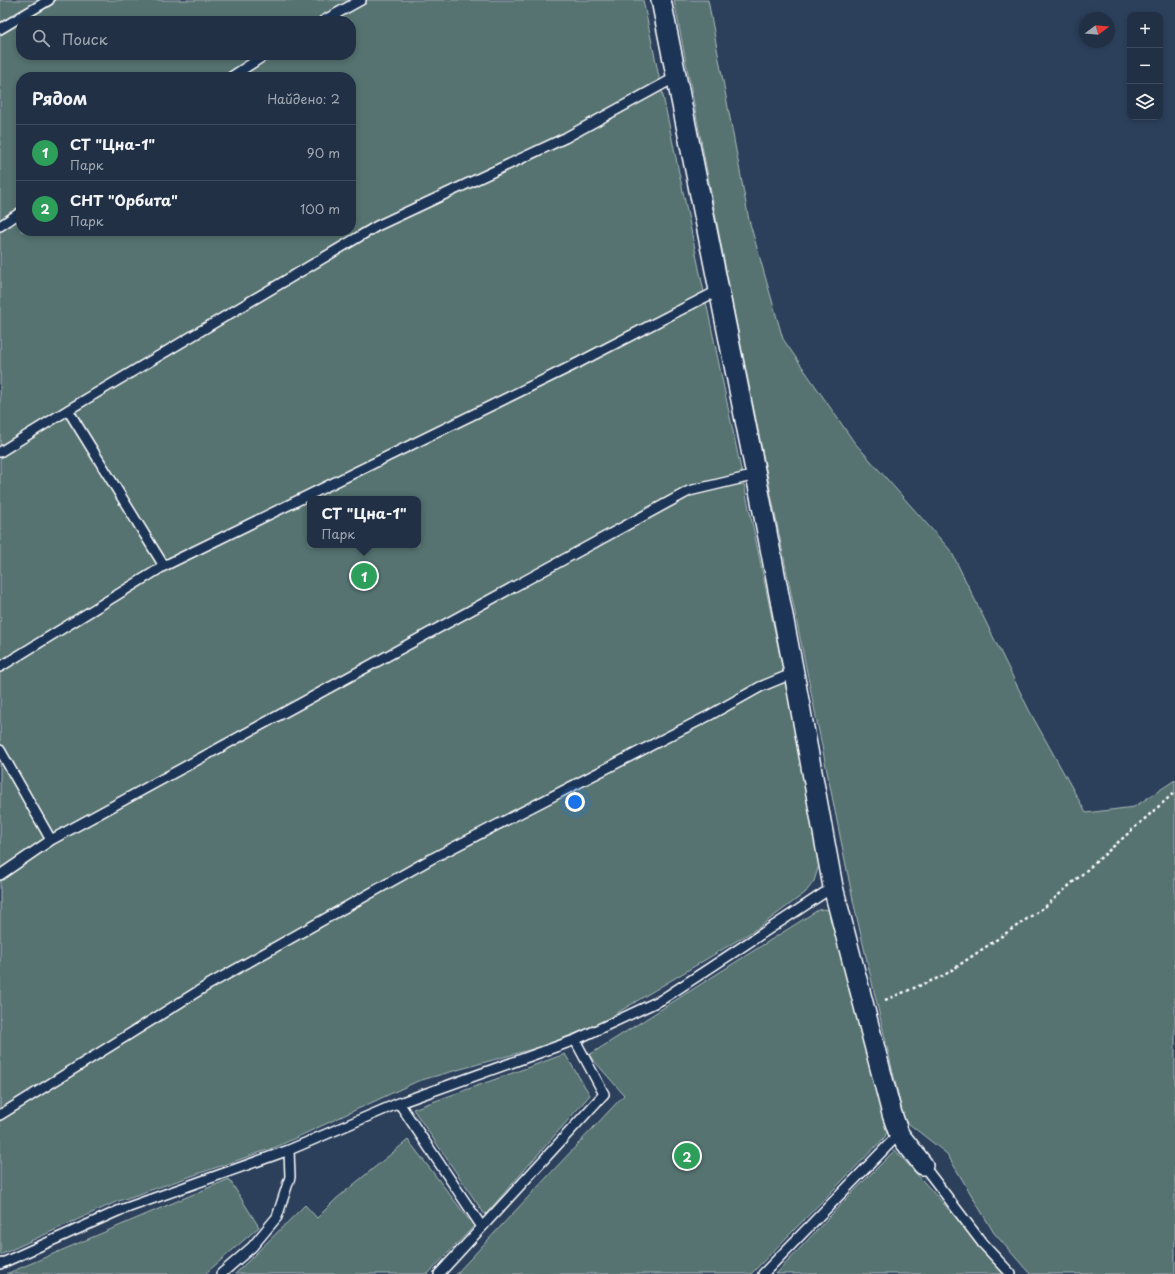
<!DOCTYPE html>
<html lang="ru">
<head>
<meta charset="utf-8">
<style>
  :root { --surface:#213045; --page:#29384c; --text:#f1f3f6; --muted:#a2a9b3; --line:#3e4b5e; --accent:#90b9f0 }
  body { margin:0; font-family:"Playpen Sans",sans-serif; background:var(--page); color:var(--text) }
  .controls { position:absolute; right:12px; top:12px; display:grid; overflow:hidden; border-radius:8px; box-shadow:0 2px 6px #0003 }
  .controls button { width:36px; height:36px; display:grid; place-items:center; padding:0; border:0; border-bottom:1px solid var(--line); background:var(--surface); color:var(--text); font:20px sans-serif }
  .compass { position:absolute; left:1079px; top:12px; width:36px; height:36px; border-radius:50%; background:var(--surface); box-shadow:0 2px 6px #0003; rotate:74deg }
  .you { position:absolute; left:575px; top:802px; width:14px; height:14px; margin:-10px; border:3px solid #fff; border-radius:50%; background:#1a73e8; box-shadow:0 0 0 6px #1a73e833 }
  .badge { display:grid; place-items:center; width:26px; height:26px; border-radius:50%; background:var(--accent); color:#fff; font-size:13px; font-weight:700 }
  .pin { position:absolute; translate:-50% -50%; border:2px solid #fff; box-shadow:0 1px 4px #0006 }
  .popup { position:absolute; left:307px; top:496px; width:114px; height:52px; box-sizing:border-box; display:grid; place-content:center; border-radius:8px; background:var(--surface); filter:drop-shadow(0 1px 3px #0005); font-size:13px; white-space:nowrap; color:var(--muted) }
  .popup b { font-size:15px; color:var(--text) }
  .popup::after { content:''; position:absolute; left:50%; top:100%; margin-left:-8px; border:8px solid transparent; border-top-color:var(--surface) }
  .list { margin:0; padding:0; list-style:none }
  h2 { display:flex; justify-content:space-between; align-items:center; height:52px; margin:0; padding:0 16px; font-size:17px }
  h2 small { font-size:13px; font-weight:400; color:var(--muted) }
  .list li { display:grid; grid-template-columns:26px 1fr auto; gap:12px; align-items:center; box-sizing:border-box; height:56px; padding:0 16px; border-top:1px solid var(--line) }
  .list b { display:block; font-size:15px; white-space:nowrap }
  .list p { margin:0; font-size:13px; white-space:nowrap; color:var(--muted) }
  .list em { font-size:13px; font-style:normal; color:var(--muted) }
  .icon { flex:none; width:22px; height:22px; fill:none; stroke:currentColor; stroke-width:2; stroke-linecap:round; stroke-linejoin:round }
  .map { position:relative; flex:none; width:1175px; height:1274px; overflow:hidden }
  .search { position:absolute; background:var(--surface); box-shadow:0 2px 6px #0003; left:16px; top:16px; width:340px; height:44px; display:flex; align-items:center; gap:10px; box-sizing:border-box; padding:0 14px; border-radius:16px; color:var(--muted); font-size:15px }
  .panel { position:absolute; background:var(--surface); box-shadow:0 2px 6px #0003; left:16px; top:72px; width:340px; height:164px; border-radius:16px }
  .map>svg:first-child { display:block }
  .green { fill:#577371; stroke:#abb9b8; fill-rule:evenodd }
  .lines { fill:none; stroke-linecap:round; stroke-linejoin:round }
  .service-casing { stroke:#fff; stroke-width:12 }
  .minor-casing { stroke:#fff; stroke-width:22 }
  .path { stroke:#fff; stroke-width:2.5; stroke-dasharray:3 3; stroke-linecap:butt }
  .service { stroke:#1d3557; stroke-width:9 }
  .minor { stroke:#1d3557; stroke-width:19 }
</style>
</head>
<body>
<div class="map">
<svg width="1175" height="1274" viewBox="0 0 1175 1274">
  <rect width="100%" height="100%" fill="#2c405c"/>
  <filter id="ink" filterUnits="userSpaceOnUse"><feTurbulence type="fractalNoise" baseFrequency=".025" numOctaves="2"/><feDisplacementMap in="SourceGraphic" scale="8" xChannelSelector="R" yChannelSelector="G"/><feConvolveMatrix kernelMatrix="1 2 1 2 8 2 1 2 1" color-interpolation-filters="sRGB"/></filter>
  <g filter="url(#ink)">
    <path class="green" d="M0,0H643L819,843V865L814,881L805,893L758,928L597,1025L543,1046L418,1081L276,1147L116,1202L0,1255ZM21,21H351V55H21ZM21,77H351V231H21ZM310,499H418V545H310Z
      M674,0H708L749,220L783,339L854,442L951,551L1030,712L1086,813L1134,807L1175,780V1274H1030L994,1233L947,1154L904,1120L854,905L731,296Z
      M824,909L828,910L831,914L888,1128L885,1137L751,1274H456L624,1095L589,1055L818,910Z
      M565,1054L590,1095L485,1215L413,1109Z
      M408,1140L474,1226L428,1274H235L305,1205L317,1218L336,1199Z
      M895,1150L1007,1274H776L845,1200Z
      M229,1179L259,1227L205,1274H6Z"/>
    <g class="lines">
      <defs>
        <path id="service" d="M323,21L361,0
          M0,29L49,0
          M231,77L265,55
          M0,226L21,212
          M68,410L164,566
          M0,452L68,410L377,226L565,138L676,77
          M0,667L164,566L570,367L719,290
          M0,750L51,840
          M0,875L51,840L689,491L756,475
          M399,1103L482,1227
          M0,1115L208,985L431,859L710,715L760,687L794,673
          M923,1165L983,1244L1011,1274
          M0,1264L118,1211L289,1150L399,1103L575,1040L661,1000L833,887
          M221,1274L252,1247L277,1217L290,1177L289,1150
          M439,1274L604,1094L575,1040
          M763,1274L899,1134"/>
        <path id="minor" d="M661,0L756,475L794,673L833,887L892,1114L899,1134L923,1165"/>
      </defs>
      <use href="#service" class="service-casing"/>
      <use href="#minor" class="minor-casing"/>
      <path class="path" d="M885,1000L943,976L1046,906L1175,792"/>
      <use href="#service" class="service"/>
      <use href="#minor" class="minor"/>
    </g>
  </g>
</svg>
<div class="controls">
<button>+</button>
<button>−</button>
<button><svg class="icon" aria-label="layers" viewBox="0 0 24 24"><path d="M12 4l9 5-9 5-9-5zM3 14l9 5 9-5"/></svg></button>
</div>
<svg class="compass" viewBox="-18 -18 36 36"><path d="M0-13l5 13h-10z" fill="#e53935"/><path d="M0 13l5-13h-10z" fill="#a2a9b3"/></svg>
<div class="you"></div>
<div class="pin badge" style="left:364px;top:576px;background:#2e9e5b">1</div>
<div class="popup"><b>СТ &quot;Цна-1&quot;</b>Парк</div>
<div class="pin badge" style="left:687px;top:1156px;background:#2e9e5b">2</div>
<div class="search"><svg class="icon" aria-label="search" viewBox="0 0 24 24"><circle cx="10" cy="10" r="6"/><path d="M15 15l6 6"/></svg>Поиск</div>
<section class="panel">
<h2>Рядом<small>Найдено: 2</small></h2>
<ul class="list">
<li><span class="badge" style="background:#2e9e5b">1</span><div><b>СТ &quot;Цна-1&quot;</b><p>Парк</p></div><em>90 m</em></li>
<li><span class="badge" style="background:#2e9e5b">2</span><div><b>CНТ &quot;Орбита&quot;</b><p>Парк</p></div><em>100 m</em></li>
</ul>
</section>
</div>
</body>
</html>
